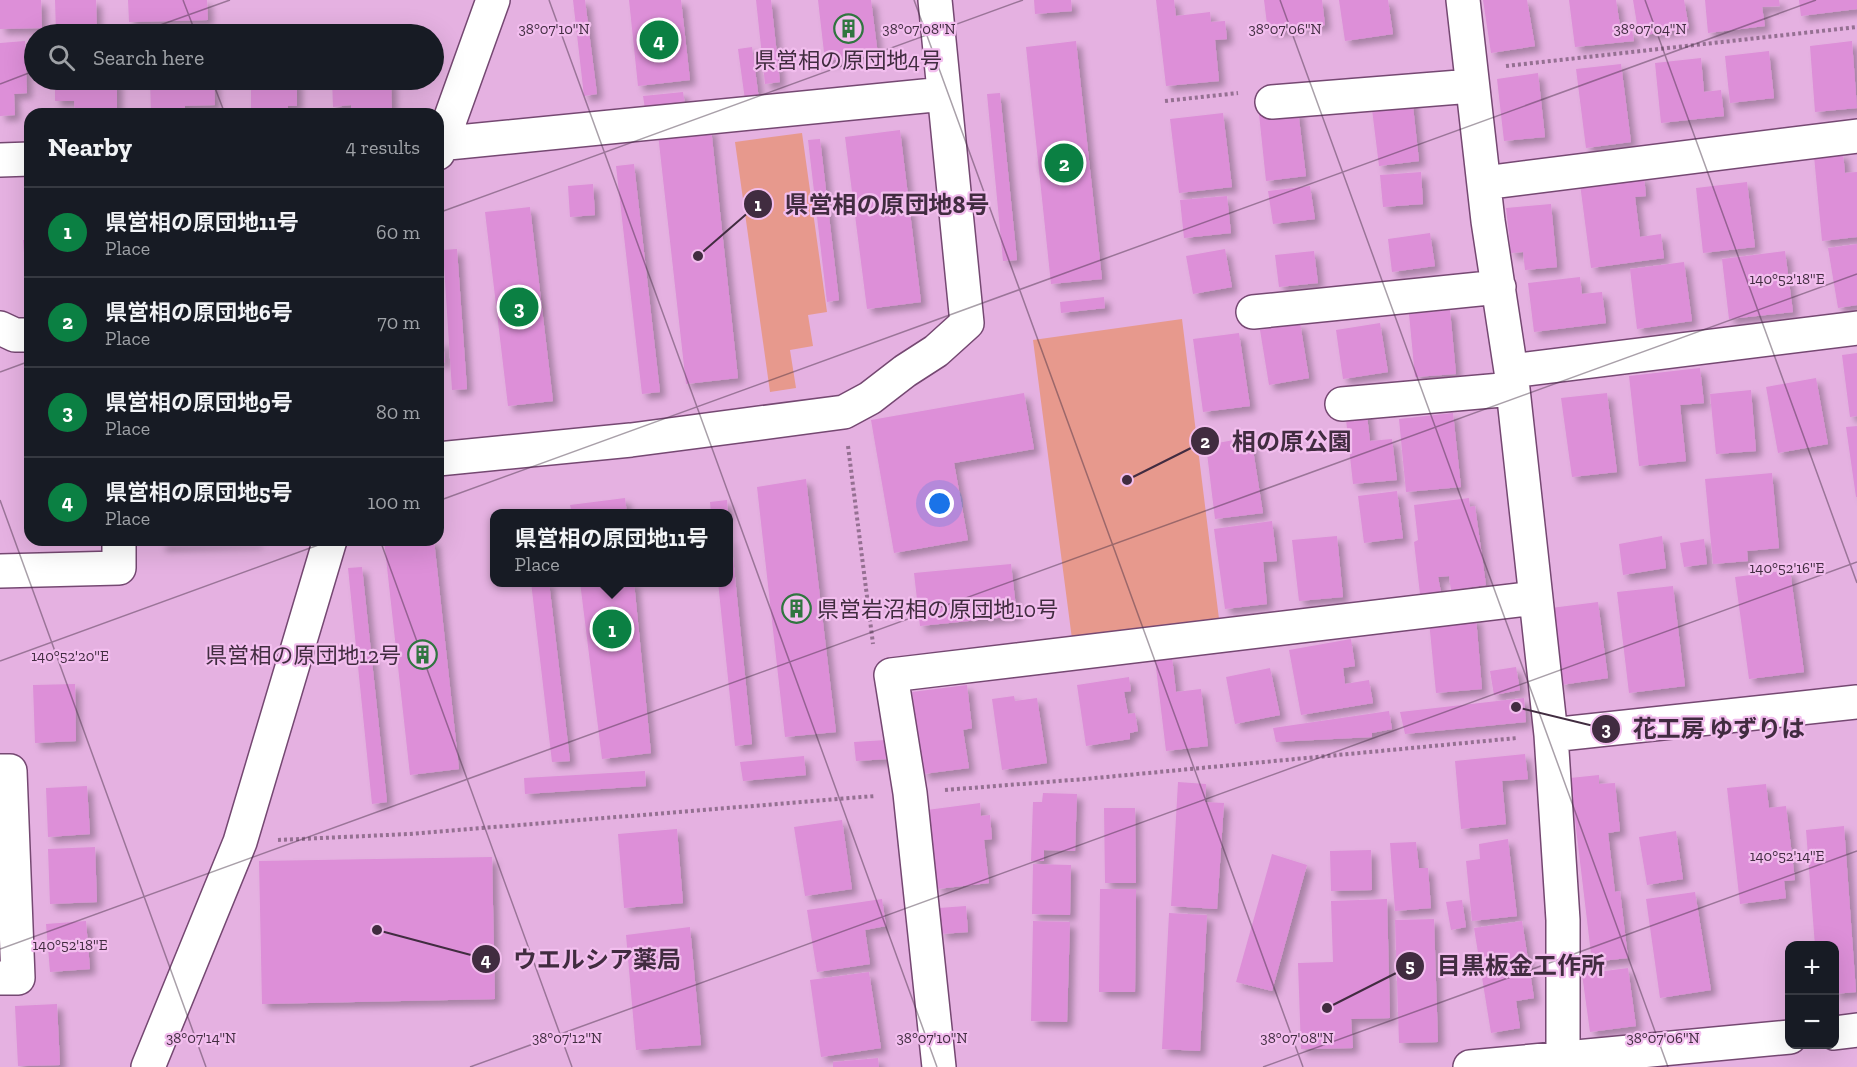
<!DOCTYPE html>
<html lang="en">
<head>
<meta charset="utf-8">
<style>
  :root { --surface:#171b24; --page:#20242c; --text:#f1f3f6; --muted:#9ea1a6; --line:#363941; --accent:#0b8043 }
  body { margin:0; font-family:"Zilla Slab","Noto Sans JP",serif; background:var(--page); color:var(--text) }
  .controls { position:absolute; right:18px; bottom:18px; display:grid; overflow:hidden; border-radius:12px; box-shadow:0 6px 24px #0002 }
  .controls button { width:54px; height:54px; display:grid; place-items:center; padding:0; border:0; border-bottom:2px solid var(--line); background:var(--surface); color:var(--text); font:30px sans-serif }
  .you { position:absolute; left:940px; top:504px; width:21px; height:21px; margin:-15px; border:4px solid #fff; border-radius:50%; background:#1a73e8; box-shadow:0 0 0 9px #1a73e833 }
  .badge { display:grid; place-items:center; width:39px; height:39px; border-radius:50%; background:var(--accent); color:#fff; font-size:20px; font-weight:700 }
  .pin { position:absolute; translate:-50% -50%; border:3px solid #fff; box-shadow:0 2px 6px #0006 }
  .popup { position:absolute; left:490px; top:509px; width:243px; height:78px; box-sizing:border-box; display:grid; place-content:center; border-radius:12px; background:var(--surface); filter:drop-shadow(0 2px 4px #0005); font-size:20px; white-space:nowrap; color:var(--muted) }
  .popup b { font-size:22px; color:var(--text) }
  .popup::after { content:''; position:absolute; left:50%; top:100%; margin-left:-12px; border:12px solid transparent; border-top-color:var(--surface) }
  .list { margin:0; padding:0; list-style:none }
  h2 { display:flex; justify-content:space-between; align-items:center; height:78px; margin:0; padding:0 24px; font-size:26px }
  h2 small { font-size:20px; font-weight:400; color:var(--muted) }
  .list li { display:grid; grid-template-columns:39px 1fr auto; gap:18px; align-items:center; box-sizing:border-box; height:90px; padding:0 24px; border-top:2px solid var(--line) }
  .list b { display:block; font-size:22px; white-space:nowrap }
  .list p { margin:0; font-size:20px; white-space:nowrap; color:var(--muted) }
  .list em { font-size:20px; font-style:normal; color:var(--muted) }
  .icon { flex:none; width:33px; height:33px; fill:none; stroke:currentColor; stroke-width:2; stroke-linecap:round; stroke-linejoin:round }
  .map { position:relative; flex:none; width:1857px; height:1067px; overflow:hidden }
  .search { position:absolute; background:var(--surface); box-shadow:0 6px 24px #0002; left:24px; top:24px; width:420px; height:66px; display:flex; align-items:center; gap:15px; box-sizing:border-box; padding:0 21px; border-radius:33px; color:var(--muted); font-size:22px }
  .panel { position:absolute; background:var(--surface); box-shadow:0 6px 24px #0002; left:24px; top:108px; width:420px; height:438px; border-radius:18px }
  .map>svg:first-child { display:block }
  .green { fill:#e7998d }
  .building { fill:#dd8fd8; filter:url(#shadow) }
  .lines { fill:none; stroke-linecap:round; stroke-linejoin:round }
  .minor-casing { stroke:#754872; stroke-width:36 }
  .path { stroke:#957092; stroke-width:4; stroke-dasharray:3 3; stroke-linecap:butt }
  .minor { stroke:#fff; stroke-width:33 }
  .ticks { fill:none; stroke:#412c40; stroke-width:1.5; stroke-opacity:0.45 }
  .labels { text-anchor:middle; dominant-baseline:central; stroke-width:4.5; stroke-linejoin:round; paint-order:stroke }
  .poi-label { font-size:22px; fill:#412c40; stroke:#f2beee }
  .ticks-label { font-size:15px; text-anchor:middle; fill:#412c40; stroke:#f2beee; stroke-width:4.5; stroke-linejoin:round; paint-order:stroke }
  .leader { fill:none; stroke:#412c40; stroke-width:2 }
  .callout-dot { fill:#412c40; stroke:#f2beee; stroke-width:2 }
  .mark-label { font-size:18px; text-anchor:middle; font-weight:bold; fill:#fff }
  .callout-label { font-size:24px; text-anchor:middle; font-weight:bold; fill:#412c40; stroke:#f2beee; stroke-width:4.5; stroke-linejoin:round; paint-order:stroke }
</style>
</head>
<body>
<div class="map">
<svg width="1857" height="1067" viewBox="0 0 1857 1067">
  <defs>
    <filter id="shadow"><feDropShadow dx="5.5" dy="5.5" stdDeviation="3" flood-color="#0004"/></filter>
  </defs>
  <rect width="100%" height="100%" fill="#e5b1e1"/>
  <path class="green" d="M802,133L827,312L808,315L813,346L790,350L796,388L770,392L735,142Z
    M1182,319L1219,619L1072,639L1033,340Z"/>
  <path class="building" d="M0,0H41L42,28L0,29Z
    M55,0H96L97,32L56,33Z
    M128,0H207L208,20L129,22Z
    M573,0H585L597,94L584,96Z
    M629,0H681L690,80L638,86Z
    M756,0H771L780,82L765,84Z
    M818,0H871L878,55L825,61Z
    M1034,0H1071L1072,11L1035,14Z
    M1156,0H1174L1176,16L1210,12L1211,22L1225,21L1227,39L1215,40L1219,81L1166,86Z
    M1264,0H1322L1325,25L1268,32Z
    M1339,0H1388L1393,34L1345,41Z
    M1483,0H1527L1535,46L1491,53Z
    M1569,0H1616L1621,32L1632,30L1634,41L1575,47Z
    M1633,0H1684L1689,28L1639,36Z
    M1705,0H1779L1780,6L1762,7L1765,26L1708,33Z
    M1799,0H1857V9L1801,16Z
    M25,41L27,93L14,94L15,115L0,116V43Z
    M1076,41L1102,279L1051,284L1026,47Z
    M1852,41L1857,108L1815,112L1810,46Z
    M752,47L759,99L745,100L738,49Z
    M1769,51L1774,98L1730,103L1725,56Z
    M1701,58L1704,92L1721,90L1724,116L1661,123L1655,63Z
    M1621,64L1631,142L1586,148L1576,69Z
    M1538,73L1545,137L1504,141L1497,79Z
    M55,80H117V114H75L74,101H55Z
    M150,80H214L215,105L185,106V114H151Z
    M251,80H297V106H288V114H251Z
    M332,80H391L392,114H351V105L333,107Z
    M683,92L685,105L645,109L643,96Z
    M1000,93L1017,260L1003,261L987,94Z
    M1412,97L1419,161L1379,166L1371,101Z
    M1298,110L1306,176L1266,181L1259,114Z
    M1223,113L1232,187L1179,193L1170,119Z
    M711,128L738,378L686,384L658,134Z
    M900,130L921,302L867,309L845,137Z
    M820,139L839,300L827,302L808,140Z
    M1843,153L1845,173L1857,172V237L1822,241L1814,156Z
    M634,164L660,392L642,394L616,166Z
    M1421,172L1423,204L1383,207L1380,175Z
    M1644,176L1646,196L1635,197L1640,237L1661,234L1664,258L1591,268L1580,184Z
    M1747,182L1755,247L1703,253L1696,188Z
    M593,184L595,215L570,217L568,186Z
    M1310,186L1315,219L1273,224L1268,191Z
    M1227,196L1231,233L1184,238L1180,200Z
    M1551,204L1557,267L1525,270L1523,252L1511,253L1506,208Z
    M530,207L553,401L508,406L485,212Z
    M1430,233L1435,266L1392,272L1388,239Z
    M23,240H30V307H28Z
    M1857,244V305L1838,308L1828,248Z
    M457,249L467,389L452,390L443,250Z
    M1225,249L1232,287L1193,294L1186,256Z
    M1314,251L1318,283L1279,287L1275,255Z
    M1785,251L1793,312L1729,319L1722,259Z
    M1684,262L1692,321L1637,329L1630,269Z
    M1580,277L1582,294L1602,292L1606,323L1534,332L1528,283Z
    M1104,297L1105,308L1061,313L1060,302Z
    M1450,310L1456,374L1415,377L1409,314Z
    M1300,323L1309,378L1269,385L1260,330Z
    M1380,323L1388,372L1343,379L1336,330Z
    M1239,333L1250,406L1203,412L1193,339Z
    M443,341L445,362L438,363V342Z
    M1857,353V416L1850,417L1842,355Z
    M1700,368L1704,403L1680,405L1686,461L1639,466L1629,376Z
    M1816,378L1828,444L1778,453L1766,387Z
    M1751,390L1756,451L1716,454L1710,394Z
    M1024,393L1034,449L954,463L968,540L894,553L871,420Z
    M1607,393L1617,472L1572,477L1561,398Z
    M1366,407L1370,441L1392,439L1397,480L1353,484L1345,410Z
    M1453,413L1461,487L1406,492L1399,419Z
    M1857,426V497H1856L1846,427Z
    M1251,437L1263,513L1215,519L1206,445Z
    M1772,473L1779,548L1747,551L1748,561L1713,564L1705,479Z
    M806,479L836,732L785,737L757,487Z
    M1397,491L1403,538L1364,543L1358,496Z
    M625,498L627,514H572L570,505Z
    M1469,498L1470,507L1475,506L1486,585L1451,590L1449,576L1438,577L1441,592L1420,594L1414,542L1418,540L1414,505Z
    M727,500L728,514H711L710,502Z
    M1272,521L1277,561L1263,562L1267,604L1225,609L1214,529Z
    M1337,536L1343,597L1299,601L1292,540Z
    M1662,536L1666,568L1623,575L1619,544Z
    M729,538H731L752,744L735,746L718,582H729Z
    M1704,539L1707,564L1684,567L1680,543Z
    M160,540H257V543L160,546Z
    M384,540H434L459,769L410,775Z
    M1011,564L1017,616L920,626L914,573Z
    M362,567L387,802L372,804L348,568Z
    M1790,570L1804,672L1749,679L1735,577Z
    M531,582H549L570,761L552,762Z
    M580,582H634L651,753L602,759Z
    M1673,586L1685,686L1629,693L1617,592Z
    M1598,602L1608,678L1561,685L1551,608Z
    M1476,617L1482,689L1436,693L1429,621Z
    M1351,639L1355,666L1343,668L1345,684L1369,680L1373,703L1301,715L1289,650Z
    M1172,657L1176,692L1201,689L1208,746L1166,751L1155,659Z
    M1516,667L1520,690L1494,695L1490,671Z
    M1270,668L1280,715L1235,724L1226,677Z
    M1129,677L1131,691L1124,692L1128,714L1135,713L1138,731L1130,733V739L1086,746L1077,685Z
    M75,684L76,741L35,743L33,685Z
    M967,685L972,728L963,730L969,768L923,774L912,692Z
    M1014,696L1015,701L1037,698L1047,763L1002,770L992,699Z
    M1524,698L1526,722L1405,734L1400,712Z
    M1389,711L1392,729L1372,733V737L1276,742L1273,728Z
    M886,740L888,759L856,761L854,742Z
    M1525,754L1528,779L1502,781L1506,824L1461,829L1455,761Z
    M804,756L806,775L743,781L740,762Z
    M645,771L646,786L525,794L524,778Z
    M1599,775V784L1615,783L1620,831L1608,833L1615,892L1620,891L1628,958L1592,962L1570,778Z
    M1178,782L1206,784L1205,802L1224,803L1217,909L1171,906Z
    M1766,784L1769,808L1786,806L1795,880L1784,881L1786,898L1740,904L1727,788Z
    M87,786L90,834L48,837L46,788Z
    M1043,793L1077,794L1075,851L1044,850V861H1031L1033,802H1042Z
    M980,803L981,816L990,815L992,839L984,840L989,883L937,889L927,810Z
    M1104,808H1135L1136,883H1105Z
    M842,820L852,889L805,896L794,827Z
    M1844,826L1856,992L1834,994V946H1815L1806,830Z
    M677,829L683,903L624,908L618,834Z
    M1676,831L1683,879L1647,885L1639,837Z
    M1508,839L1517,916L1472,921L1466,861L1480,859L1479,844Z
    M1416,842L1419,868H1428L1431,908L1395,911L1390,843Z
    M95,847L97,902L50,904L48,849Z
    M1371,850L1372,890L1331,891L1330,851Z
    M1272,854L1307,865L1272,991L1236,982Z
    M492,857L495,999L262,1004L259,861Z
    M1033,864L1071,865L1070,915L1032,914Z
    M1100,889H1136L1135,992H1099Z
    M1695,892L1711,990L1660,998L1646,899Z
    M882,899L886,926L865,930L870,964L817,972L807,910Z
    M1387,899L1390,1018L1351,1019L1353,1048L1301,1049L1298,963L1333,962L1331,901Z
    M1462,900L1466,927L1451,930L1446,902Z
    M966,906L968,932L941,934L939,908Z
    M1169,913L1207,915L1200,1051L1162,1049Z
    M1434,919L1438,1042L1399,1043L1395,920Z
    M86,921L90,969L50,972L46,924Z
    M1033,921L1070,922L1067,1022L1031,1021Z
    M1522,921L1534,998L1516,1001L1520,1028L1491,1033L1474,928Z
    M690,927L701,1045L636,1050L626,935Z
    M1628,968L1636,1026L1590,1032L1582,974Z
    M869,972L881,1048L821,1057L810,980Z
    M57,1004L60,1065L18,1066L15,1006Z
    M878,1058L879,1067H833V1062Z"/>
  <g class="lines">
    <defs>
      <path id="minor" d="M1463,0L1488,221L1511,371L1551,735L1563,920V1058
        M1272,102L1472,86
        M438,144L944,94
        M438,153L493,0
        M0,160L30,159
        M1484,183L1857,136
        M1253,312L1499,287
        M0,328L15,335H30
        M1511,371L1857,328
        M1342,404L1513,389
        M438,459L631,440L844,412L870,398L905,371L936,351L967,323L935,0
        M0,571L119,568V540
        M1551,735L1857,702
        M0,771H10L18,978H0
        M1834,1033L1857,1030
        M148,1067L240,842L330,540
        M939,1067L910,793L891,675L1535,598
        M1470,1067L1790,1037"/>
    </defs>
    <use href="#minor" class="minor-casing"/>
    <path class="path" d="M1506,66L1857,27
      M1165,101L1238,93
      M848,446L873,644
      M945,790L1085,779L1517,738
      M278,840L409,834L875,796"/>
    <use href="#minor" class="minor"/>
  </g>
  <path class="ticks" d="M183,0L196,34M549,0L937,1067M914,0L1303,1067M1280,0L1668,1067M1645,0L1857,583M135,34L230,0M212,80L225,114M0,84L34,71M438,213L1023,0M0,372L30,361M0,500L206,1067M438,501L1816,0M380,540L572,1067M0,661L332,540M0,949L1857,274M470,1067L1857,562M1263,1067L1857,851"/>
  <defs>
    <symbol id="building-ring" viewBox="-11 -11 22 22"><circle r="9.5" fill="#f2beee" stroke="#307540" stroke-width="1.5"/><path d="M-4-6H4V6H1V3H-1V6H-4ZM-2.5-4.3h1.7v1.8h-1.7ZM.8-4.3h1.7v1.8H.8ZM-2.5-1h1.7V.8h-1.7ZM.8-1h1.7V.8H.8Z" fill="#307540"/></symbol>
  </defs>
  <g fill-rule="evenodd">
    <use href="#building-ring" x="832" y="12" width="33" height="33"/>
    <use href="#building-ring" x="780" y="592" width="33" height="33"/>
    <use href="#building-ring" x="406" y="638" width="33" height="33"/>
  </g>
  <g class="labels">
    <g class="poi-label">
      <text x="848" y="60">県営相の原団地4号</text>
      <text x="817" y="609" text-anchor="start">県営岩沼相の原団地10号</text>
      <text x="401" y="655" text-anchor="end">県営相の原団地12号</text>
    </g>
  </g>
  <g class="ticks-label">
    <text x="554" y="34">38°07'10"N</text>
    <text x="919" y="34">38°07'08"N</text>
    <text x="1285" y="34">38°07'06"N</text>
    <text x="1650" y="34">38°07'04"N</text>
    <text x="1787" y="284">140°52'18"E</text>
    <text x="1787" y="573">140°52'16"E</text>
    <text x="70" y="661">140°52'20"E</text>
    <text x="1787" y="861">140°52'14"E</text>
    <text x="70" y="950">140°52'18"E</text>
    <text x="201" y="1043">38°07'14"N</text>
    <text x="567" y="1043">38°07'12"N</text>
    <text x="932" y="1043">38°07'10"N</text>
    <text x="1297" y="1043">38°07'08"N</text>
    <text x="1663" y="1043">38°07'06"N</text>
  </g>
  <path class="leader" d="M698 256L758 204M1127 480L1205 441M1516 707L1606 729M377 930L486 959M1327 1008L1410 966"/>
  <g class="callout-dot">
    <circle cx="698" cy="256" r="6"/>
    <circle cx="1127" cy="480" r="6"/>
    <circle cx="1516" cy="707" r="6"/>
    <circle cx="377" cy="930" r="6"/>
    <circle cx="1327" cy="1008" r="6"/>
    <circle cx="758" cy="204" r="15"/>
    <circle cx="1205" cy="441" r="15"/>
    <circle cx="1606" cy="729" r="15"/>
    <circle cx="486" cy="959" r="15"/>
    <circle cx="1410" cy="966" r="15"/>
  </g>
  <g class="mark-label">
    <text x="758" y="211">1</text>
    <text x="1205" y="448">2</text>
    <text x="1606" y="735">3</text>
    <text x="486" y="966">4</text>
    <text x="1410" y="972">5</text>
  </g>
  <g class="callout-label">
    <text x="887" y="213">県営相の原団地8号</text>
    <text x="1292" y="450">相の原公園</text>
    <text x="1719" y="737">花工房 ゆずりは</text>
    <text x="597" y="968">ウエルシア薬局</text>
    <text x="1521" y="974">目黒板金工作所</text>
  </g>
</svg>
<div class="controls">
<button>+</button>
<button>−</button>
</div>
<div class="you"></div>
<div class="pin badge" style="left:612px;top:629px">1</div>
<div class="popup"><b>県営相の原団地11号</b>Place</div>
<div class="pin badge" style="left:1064px;top:163px">2</div>
<div class="pin badge" style="left:519px;top:307px">3</div>
<div class="pin badge" style="left:659px;top:40px">4</div>
<div class="search"><svg class="icon" aria-label="search" viewBox="0 0 24 24"><circle cx="10" cy="10" r="6"/><path d="M15 15l6 6"/></svg>Search here</div>
<section class="panel">
<h2>Nearby<small>4 results</small></h2>
<ul class="list">
<li><span class="badge">1</span><div><b>県営相の原団地11号</b><p>Place</p></div><em>60 m</em></li>
<li><span class="badge">2</span><div><b>県営相の原団地6号</b><p>Place</p></div><em>70 m</em></li>
<li><span class="badge">3</span><div><b>県営相の原団地9号</b><p>Place</p></div><em>80 m</em></li>
<li><span class="badge">4</span><div><b>県営相の原団地5号</b><p>Place</p></div><em>100 m</em></li>
</ul>
</section>
</div>
</body>
</html>
